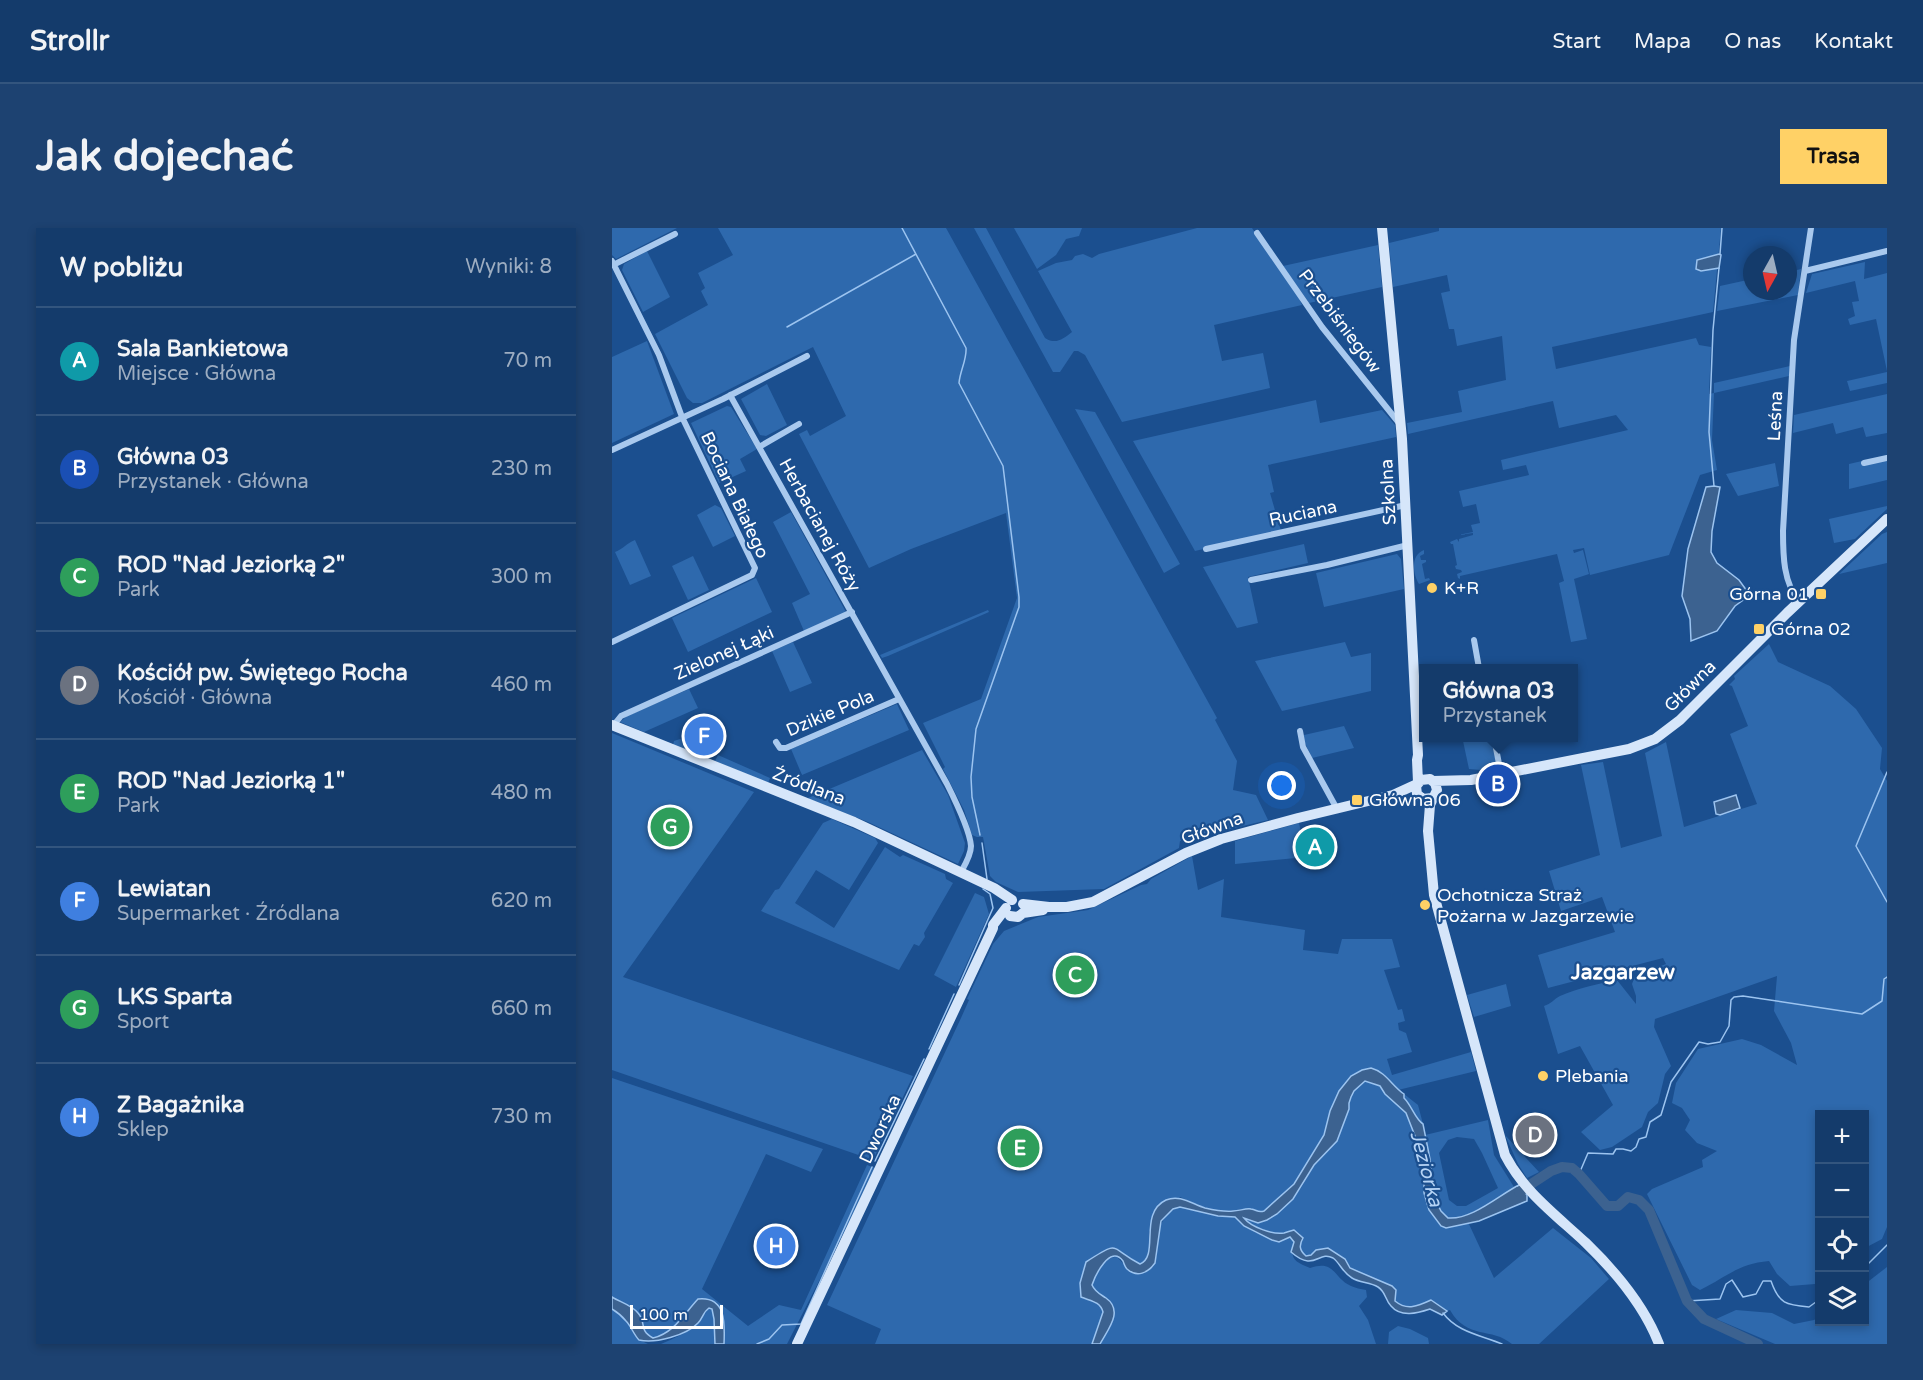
<!DOCTYPE html>
<html lang="pl">
<head>
<meta charset="utf-8">
<style>
  :root { --surface:#143b6b; --page:#1d4271; --text:#f1f3f6; --muted:#9dadc1; --line:#33557e; --accent:#ffd166 }
  body { margin:0; font-family:"Varela Round",sans-serif; background:var(--page); color:var(--text) }
  .controls { position:absolute; right:18px; bottom:18px; display:grid; overflow:hidden; border-radius:0px; box-shadow:0 3px 9px #0003 }
  .controls button { width:54px; height:54px; display:grid; place-items:center; padding:0; border:0; border-bottom:2px solid var(--line); background:var(--surface); color:var(--text); font:30px sans-serif }
  .compass { position:absolute; left:1131px; top:18px; width:54px; height:54px; border-radius:50%; background:var(--surface); box-shadow:0 3px 9px #0003; rotate:188deg }
  .scale { position:absolute; left:18px; bottom:15px; width:93px; box-sizing:border-box; padding-left:6px; border:3px solid #fff; border-top:0; font-size:16px; line-height:21px; white-space:nowrap; color:#fff; -webkit-text-stroke:4px #1b4f8f; paint-order:stroke }
  .you { position:absolute; left:670px; top:558px; width:21px; height:21px; margin:-15px; border:4px solid #fff; border-radius:50%; background:#1a73e8; box-shadow:0 0 0 9px #1a73e833 }
  .badge { display:grid; place-items:center; width:39px; height:39px; border-radius:50%; background:var(--accent); color:#fff; font-size:20px; font-weight:700 }
  .pin { position:absolute; translate:-50% -50%; border:3px solid #fff; box-shadow:0 2px 6px #0006 }
  .popup { position:absolute; left:807px; top:436px; width:159px; height:78px; box-sizing:border-box; display:grid; place-content:center; border-radius:0px; background:var(--surface); filter:drop-shadow(0 2px 4px #0005); font-size:20px; white-space:nowrap; color:var(--muted) }
  .popup b { font-size:22px; color:var(--text) }
  .popup::after { content:''; position:absolute; left:50%; top:100%; margin-left:-12px; border:12px solid transparent; border-top-color:var(--surface) }
  .list { margin:0; padding:0; list-style:none }
  h2 { display:flex; justify-content:space-between; align-items:center; height:78px; margin:0; padding:0 24px; font-size:26px }
  h2 small { font-size:20px; font-weight:400; color:var(--muted) }
  .list li { display:grid; grid-template-columns:39px 1fr auto; gap:18px; align-items:center; box-sizing:border-box; height:108px; padding:0 24px; border-top:2px solid var(--line) }
  .list b { display:block; font-size:22px; white-space:nowrap }
  .list p { margin:0; font-size:20px; white-space:nowrap; color:var(--muted) }
  .list em { font-size:20px; font-style:normal; color:var(--muted) }
  .icon { flex:none; width:33px; height:33px; fill:none; stroke:currentColor; stroke-width:2; stroke-linecap:round; stroke-linejoin:round }
  .map { position:relative; flex:none; width:1275px; height:1116px; overflow:hidden; border-radius:0px }
  header { display:flex; align-items:center; gap:36px; box-sizing:border-box; height:84px; padding:0 30px; background:var(--surface); border-bottom:2px solid var(--line) }
  header strong { font-size:28px }
  nav { display:flex; gap:33px; margin-inline-start:auto; font-size:21px }
  .intro { display:flex; align-items:center; justify-content:space-between; box-sizing:border-box; height:144px; padding:0 36px }
  h1 { margin:0; font-size:42px }
  .button { padding:15px 27px; border-radius:0px; background:var(--accent); color:#111; font-size:21px; font-weight:700 }
  main { display:flex; gap:36px; padding:0 36px }
  aside { flex:1; background:var(--surface); border-radius:0px; box-shadow:0 3px 9px #0003 }
  .map>svg:first-child { display:block }
  .green { fill:#2e69ad; fill-rule:evenodd }
  .water { fill:#3c6290; stroke:#9cc4f0; stroke-width:1.5 }
  .lines { fill:none; stroke-linecap:round; stroke-linejoin:round }
  .stream { stroke:#9cc4f0; stroke-width:1.5 }
  .river { stroke:#3c6290; stroke-width:10 }
  .street { stroke:#a9c9ee; stroke-width:6 }
  .secondary { stroke:#d6e6fa; stroke-width:10 }
  .poi-dot { fill:#ffd166; stroke:#1b4f8f; stroke-width:2 }
  .labels { text-anchor:middle; dominant-baseline:central; stroke-width:4.5; stroke-linejoin:round; paint-order:stroke }
  .street-label { font-size:18px; fill:#fff; stroke:#1b4f8f }
  .poi-label { font-size:18px; fill:#fff; stroke:#1b4f8f; text-anchor:start }
  .water-label { font-size:20px; font-style:italic; fill:#b5d3f5; stroke:#1b4f8f }
  .quarter-label { font-size:21px; font-weight:bold; fill:#fff; stroke:#1b4f8f }
</style>
</head>
<body>
<header>
<strong>Strollr</strong>
<nav><a>Start</a><a>Mapa</a><a>O nas</a><a>Kontakt</a></nav>
</header>
<div class="intro"><h1>Jak dojechać</h1><a class="button">Trasa</a></div>
<main>
<aside>
<h2>W pobliżu<small>Wyniki: 8</small></h2>
<ul class="list">
<li><span class="badge" style="background:#0f9aa8">A</span><div><b>Sala Bankietowa</b><p>Miejsce · Główna</p></div><em>70 m</em></li>
<li><span class="badge" style="background:#1a4fb4">B</span><div><b>Główna 03</b><p>Przystanek · Główna</p></div><em>230 m</em></li>
<li><span class="badge" style="background:#2e9e5b">C</span><div><b>ROD &quot;Nad Jeziorką 2&quot;</b><p>Park</p></div><em>300 m</em></li>
<li><span class="badge" style="background:#6b7280">D</span><div><b>Kościół pw. Świętego Rocha</b><p>Kościół · Główna</p></div><em>460 m</em></li>
<li><span class="badge" style="background:#2e9e5b">E</span><div><b>ROD &quot;Nad Jeziorką 1&quot;</b><p>Park</p></div><em>480 m</em></li>
<li><span class="badge" style="background:#3f7fe0">F</span><div><b>Lewiatan</b><p>Supermarket · Źródlana</p></div><em>620 m</em></li>
<li><span class="badge" style="background:#2e9e5b">G</span><div><b>LKS Sparta</b><p>Sport</p></div><em>660 m</em></li>
<li><span class="badge" style="background:#3f7fe0">H</span><div><b>Z Bagażnika</b><p>Sklep</p></div><em>730 m</em></li>
</ul>
</aside>
<div class="map">
<svg width="1275" height="1116" viewBox="0 0 1275 1116">
  <rect width="100%" height="100%" fill="#1b4f8f"/>
  <path class="green" d="M0,0H65L4,31L0,27Z
    M106,0H334L605,490L603,492L625,533L621,562L644,567L656,592L568,613L567,620L492,661L406,664L384,654L378,648L371,609H365L360,607L352,582L331,541L333,539L311,495L369,471L405,370L394,285L299,321L257,340L187,206L195,202L198,208L234,188L201,119L90,175H81L75,170L43,106L96,77L89,63L93,60L86,45L121,27Z
    M362,0H374L433,110C444,117 451,111 460,104L426,43L444,35L460,32L463,28L471,26L480,30L487,26L585,0H640L666,39L683,61L690,77L602,97L610,133L651,125L658,160L510,194L473,127L466,123H462L448,144H441Z
    M402,0H470L467,8L454,11L444,27L425,41Z
    M827,0H1109L1101,84L940,119L944,141L1084,110L1087,117L1099,119L1097,166L1102,165V155L1178,138L1177,148L1102,165L1100,212L1105,242L1088,247L1057,327L978,347L972,320L961,322L962,325L971,322L977,346L962,351L975,411L959,414L947,355L952,353L945,326L848,348V351L846,350L845,346L850,344L849,342L844,341L843,338L845,337L841,316H839L838,314L845,311L847,314V311L861,307V305L846,307L861,304L859,297L868,295L864,276L851,279L847,263L917,247L914,237L891,242L889,232L1016,202L1004,187L947,200L941,173L796,206L795,195L850,184L846,163L894,152L890,108L845,118L842,101H837L829,65L838,63L835,47L781,59L777,15L827,3Z
    M766,17L770,59L697,75L671,38Z
    M35,23L58,69L31,84L10,42L12,36Z
    M1253,34L1252,51L1275,45V143L1264,91L1238,97L1236,91L1243,88L1240,74L1247,73L1243,53L1194,65L1200,46Z
    M1189,41L1186,67L1105,83L1108,58L1140,51V63H1176V44Z
    M35,113L62,186L0,215V129Z
    M1275,144V155L1238,163L1235,153Z
    M155,156L175,197L154,208L148,207L129,171Z
    M1275,166V205L1254,209L1251,199L1224,206L1221,195L1181,205L1182,187Z
    M704,172L708,195L770,182L783,197L784,209L656,237L662,264L658,265L669,303L583,323L521,213Z
    M115,178L119,179L145,221L128,231L134,243L107,255L79,195Z
    M463,181L483,184L568,336L552,345Z
    M1275,232V252L1237,261V236L1250,233Z
    M1163,235L1167,258L1126,268L1114,246Z
    M103,277L109,280L123,308L101,319L85,287Z
    M1275,278V281L1243,311L1222,315L1217,291Z
    M179,284L234,384L192,403L180,375L198,366L161,294Z
    M1275,304V335L1227,346L1270,306Z
    M23,312L39,348L18,357L3,324C11,321 15,315 23,312Z
    M692,316L696,335L636,349L646,395L625,400L591,339Z
    M812,322V326L808,328L809,332H814V334L810,336L813,351L817,350L818,352L807,356C801,347 798,327 812,322Z
    M785,326L789,331L792,361L712,379L704,345Z
    M81,328L97,362L76,372L60,338Z
    M144,350L160,384L76,424L60,390Z
    M376,382L377,384L276,428L270,430L268,427Z
    M181,414L200,455L178,464L160,423Z
    M733,414L739,429L759,425V463L670,483L643,433Z
    M1157,416L1166,434L1218,458L1244,481L1270,520L1268,541L1275,553V999L1270,1011L1253,1020L1252,886H1208L1207,1053L1203,1056L1178,1058L1165,1046L1157,1033C1125,1036 1115,1049 1088,1062L1080,1057L1035,966L1040,961L1091,939L1090,932L1105,923L1085,915L1073,902L1078,892L1070,880L1060,875L1064,855L1086,821L1130,811L1149,817L1185,837L1179,815L1162,783L1165,748L1043,791L1042,799L1059,838L1053,846L1046,875L1036,884L1030,899L1000,919L988,922L969,904L1001,877L968,818L946,826L932,778C939,776 942,771 948,768C966,760 986,756 1005,752L1024,776V768L1020,756L1023,748L1054,736L1051,730L936,760L926,727L1003,704L990,669L949,683L937,643L988,627L969,537L991,534L1009,620L1050,608L1033,525L1054,514L1072,599L1145,576L1118,506L1136,498L1120,458L1117,457L1123,451L1122,448Z
    M77,461L86,480L32,504L8,494L15,488Z
    M285,476L297,502L190,547L179,521Z
    M732,498L742,520L700,530L691,511L692,507Z
    M0,505L142,564L11,749L301,848L261,932L0,842Z
    M870,510H879L885,539L869,542L857,541L851,513Z
    M68,511L94,522L92,528L90,529L61,517L62,513Z
    M310,522L336,567L353,615L352,623L346,636L256,594L197,571L196,570Z
    M106,527L158,550L156,555L103,533Z
    M220,591L263,610L266,615L237,662L204,642L183,675L222,700L273,619L288,629L291,627L333,646L334,651L341,655L312,705L313,709L307,718L302,716L287,742L149,683L163,662L167,661L211,595Z
    M687,595L694,629L623,636V613Z
    M580,628L586,662L612,651L609,689L693,702L691,722L726,726L730,711H780L788,739L772,742L786,782L790,781L793,793L786,795L787,802L794,805L800,824L775,831L780,847L859,824L864,843L786,862L772,846L739,848L727,863L718,883L712,907L682,956L652,983L647,985L639,981L608,983L593,980L568,969L537,1004C537,1015 541,1031 529,1036C497,1020 509,1011 474,1034L468,1064L469,1069C478,1073 488,1073 491,1084L480,1116H263L269,1101L215,1077L349,790L357,772L355,771L381,716L392,703L426,689L476,682L529,657L535,656L539,651Z
    M363,665L372,669L377,686L344,759L322,747Z
    M894,756L899,778L862,789L855,767Z
    M0,850L211,921L199,944L154,926L90,1061L136,1098L167,1077L189,1082L255,937L263,940V943L175,1116H112V1096L106,1075L101,1073L86,1071C72,1086 62,1105 41,1110C26,1102 35,1095 26,1085C20,1077 8,1074 0,1069Z
    M753,853L768,858L773,866L794,884L810,926L812,942V965L829,998L835,1000L856,994L882,1050L941,1000L979,1030L997,1051L927,1116H900C880,1099 855,1112 838,1082L835,1083L819,1072C806,1078 795,1083 783,1073V1069L766,1052L738,1040L732,1031L716,1020L694,1028C687,1022 688,1015 688,1006L682,1002C678,1003 675,1004 672,1005C660,1007 639,998 631,989L646,995L655,992L665,986L689,960L702,937L725,913L737,881V875L739,869L742,863Z
    M792,866L806,877L811,896C803,891 800,878 792,870Z
    M876,892L882,927L902,959C887,970 856,992 836,990L829,983L823,971L813,907ZM845,909L862,911L870,925L886,960L854,978H845L837,972L827,925L836,912Z
    M893,907L927,944L915,950L906,936Z
    M568,979L606,988L623,989L632,998L644,1005L678,1009L682,1014C677,1031 683,1034 698,1040C723,1031 721,1050 739,1058C743,1060 749,1061 754,1062L755,1069L747,1078L756,1092L764,1116H488L500,1094L480,1057C484,1045 491,1029 505,1029L519,1044L545,1028C544,1009 547,985 568,979Z
    M1275,1039V1116H1163L1104,1091L1124,1082L1160,1085L1182,1096L1202,1092L1207,1089L1208,1094H1252L1253,1056Z
    M97,1080L100,1081L102,1091L103,1116H49C61,1111 75,1105 84,1096C90,1091 91,1084 97,1080Z
    M0,1081L13,1091L26,1111L36,1116H0Z
    M786,1098L798,1101L816,1110L817,1116H776L777,1104Z"/>
  <path class="water" d="M1107,26L1109,27L1107,40L1089,43L1084,41L1085,32Z
    M1102,258L1108,259L1100,303L1099,324L1105,335L1127,352L1138,367L1123,378L1105,403L1079,413L1078,391L1070,368L1076,321L1094,259Z
    M1124,567L1128,580L1108,587L1104,586L1102,574Z
    M759,840C774,844 780,858 792,866V870C800,878 803,891 811,896L818,931L823,971L829,983L836,990C860,992 887,967 907,957L915,967V973L867,993L834,1000L829,998L817,982L812,965V942L810,926L794,885L773,866L768,858L753,853L742,863L739,869L737,875V881L725,913L702,937L681,971L665,986L655,992L646,995L632,990C639,999 661,1007 672,1005C675,1004 678,1003 682,1002L691,1010C687,1017 687,1022 694,1028L699,1027L704,1022L716,1020L733,1031L738,1040L780,1058L784,1062L783,1073C795,1083 806,1078 819,1072L835,1083L830,1087L818,1081C806,1085 789,1090 779,1078C773,1072 774,1064 766,1059C758,1054 748,1055 740,1050C730,1044 728,1035 721,1030C706,1022 703,1045 679,1024L682,1014L678,1009L667,1014L660,1012L632,998L623,989L606,988L568,979L561,981L549,993L543,1035C536,1045 525,1050 515,1041C513,1039 512,1036 511,1033C498,1016 483,1048 480,1057C483,1064 488,1066 494,1070C512,1083 496,1101 488,1116H480L491,1084C488,1073 478,1073 469,1069L468,1055L474,1034C509,1011 497,1020 528,1036C548,1028 526,985 554,972C568,966 580,976 593,980C602,982 612,984 621,983C627,983 634,980 639,981C645,982 646,985 652,983L682,956L712,907L718,883L727,863L739,848L750,842Z
    M0,1069C8,1074 20,1077 26,1085C35,1095 26,1102 41,1110C62,1105 72,1086 86,1071C114,1068 113,1095 112,1116H103L102,1091L100,1081L97,1080C91,1084 91,1090 86,1095C75,1107 43,1116 27,1112C22,1107 19,1098 14,1093C10,1088 5,1084 0,1081Z"/>
  <g class="lines">
    <path class="stream" d="M290,0L354,120C355,131 348,143 347,155L391,238L407,369V379L364,501L359,549L360,569L368,607
      M1108,26L1110,0
      M175,99L304,26
      M1102,258L1097,204L1101,102L1107,40
      M1275,544L1244,618L1275,674
      M370,615L375,651
      M347,757L381,680L378,666L371,661
      M317,821L342,766
      M263,933L312,831
      M967,946L976,925L1001,926L1004,921H1011L1019,923L1024,919L1027,911L1034,909L1038,894L1049,887L1059,854L1087,814L1096,816L1108,814L1117,798L1119,772L1122,769L1131,768L1250,786L1270,773L1272,751L1275,749
      M1252,1040L1275,1017
      M1075,1073L1108,1071L1114,1056L1120,1052L1131,1069L1144,1066L1151,1053H1159C1167,1076 1174,1077 1197,1079L1208,1071
      M831,1085C845,1104 868,1107 890,1116
      M145,1116L157,1111L170,1097L189,1096L260,939"/>
    <path class="river" d="M907,964L939,943L950,939L960,940L967,946L995,978H1006L1016,969L1027,972L1037,982L1075,1073L1092,1091L1146,1116"/>
    <path class="street" d="M645,5L710,99L787,195
      M0,33L47,127L70,189L143,340L140,347L0,414
      M1,37L63,6
      M1193,43L1275,23
      M118,167L335,556C342,570 358,603 359,618C359,627 353,637 349,644
      M147,219L187,196
      M0,222L111,171L195,128
      M1252,235L1275,230
      M594,321L794,277
      M639,352L715,337L796,317
      M1188,374C1171,356 1171,326 1171,303L1182,112L1199,0
      M862,412L867,440
      M1,498L9,488L240,384
      M688,503L691,519L725,581
      M882,510L889,546
      M164,514L168,520H174L287,471"/>
    <path class="secondary" d="M770,0L790,211L806,527L805,532L806,554
      M0,497L242,594L382,660L400,672
      M821,553L859,552L1017,521L1043,511L1068,492L1175,385L1275,291
      M820,570L811,571L805,566L804,558L809,552L818,551L823,555L825,562L818,577L816,603L822,667L893,927C912,964 944,987 974,1015C1004,1044 1032,1077 1047,1116
      M411,676L437,679H455L481,674L574,625L609,611L686,590L781,567L805,556
      M398,688L406,689L411,685L431,682
      M185,1116L381,700V697L394,680"/>
  </g>
  <g class="poi-dot">
    <circle cx="820" cy="360" r="6"/>
    <rect x="1203" y="360" width="12" height="12" rx="3"/>
    <rect x="1141" y="395" width="12" height="12" rx="3"/>
    <rect x="739" y="566" width="12" height="12" rx="3"/>
    <circle cx="813" cy="677" r="6"/>
    <circle cx="931" cy="848" r="6"/>
  </g>
  <g class="labels">
    <g class="street-label">
      <text transform="translate(728 93) rotate(53)">Przebiśniegów</text>
      <text transform="translate(1163 188) rotate(-87)">Leśna</text>
      <text transform="translate(776 264) rotate(-93)">Szkolna</text>
      <text transform="translate(123 267) rotate(65)">Bociana Białego</text>
      <text transform="translate(691 285) rotate(-12)">Ruciana</text>
      <text transform="translate(208 297) rotate(61)">Herbacianej Róży</text>
      <text transform="translate(112 425) rotate(-24)">Zielonej Łąki</text>
      <text transform="translate(1078 458) rotate(-45)">Główna</text>
      <text transform="translate(218 485) rotate(-23)">Dzikie Pola</text>
      <text transform="translate(197 558) rotate(21)">Źródlana</text>
      <text transform="translate(600 600) rotate(-20)">Główna</text>
      <text transform="translate(268 901) rotate(-65)">Dworska</text>
    </g>
    <g class="poi-label">
      <text x="832" y="360">K+R</text>
      <text x="1197" y="366" text-anchor="end">Górna 01</text>
      <text x="1159" y="401">Górna 02</text>
      <text x="757" y="572">Główna 06</text>
      <text x="825" y="667">Ochotnicza Straż<tspan x="825" dy="21">Pożarna w Jazgarzewie</tspan></text>
      <text x="943" y="848">Plebania</text>
    </g>
    <g class="water-label">
      <text transform="translate(814 941) rotate(75)">Jeziorka</text>
    </g>
    <g class="quarter-label">
      <text x="1011" y="744">Jazgarzew</text>
    </g>
  </g>
</svg>
<div class="controls">
<button>+</button>
<button>−</button>
<button><svg class="icon" aria-label="locate" viewBox="0 0 24 24"><circle cx="12" cy="12" r="6"/><path d="M12 2v4M12 18v4M2 12h4M18 12h4"/></svg></button>
<button><svg class="icon" aria-label="layers" viewBox="0 0 24 24"><path d="M12 4l9 5-9 5-9-5zM3 14l9 5 9-5"/></svg></button>
</div>
<svg class="compass" viewBox="-18 -18 36 36"><path d="M0-13l5 13h-10z" fill="#e53935"/><path d="M0 13l5-13h-10z" fill="#9dadc1"/></svg>
<div class="scale">100 m</div>
<div class="you"></div>
<div class="pin badge" style="left:703px;top:619px;background:#0f9aa8">A</div>
<div class="pin badge" style="left:886px;top:556px;background:#1a4fb4">B</div>
<div class="popup"><b>Główna 03</b>Przystanek</div>
<div class="pin badge" style="left:463px;top:747px;background:#2e9e5b">C</div>
<div class="pin badge" style="left:923px;top:907px;background:#6b7280">D</div>
<div class="pin badge" style="left:408px;top:920px;background:#2e9e5b">E</div>
<div class="pin badge" style="left:92px;top:508px;background:#3f7fe0">F</div>
<div class="pin badge" style="left:58px;top:599px;background:#2e9e5b">G</div>
<div class="pin badge" style="left:164px;top:1018px;background:#3f7fe0">H</div>
</div>
</main>
</body>
</html>
